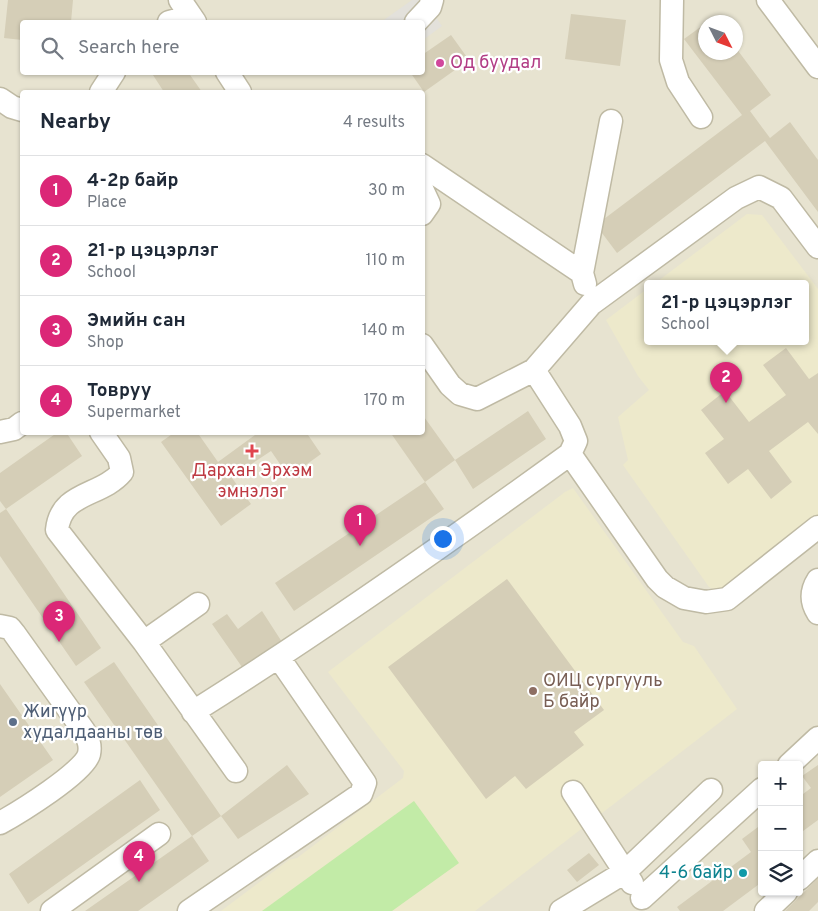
<!DOCTYPE html>
<html lang="en">
<head>
<meta charset="utf-8">
<style>
  :root { --surface:#fff; --page:#f2f2f3; --text:#1f2937; --muted:#747a83; --line:#e0e1e3; --accent:#db2777 }
  body { margin:0; font-family:Overpass,sans-serif; background:var(--page); color:var(--text) }
  .controls { position:absolute; right:15px; bottom:15px; display:grid; overflow:hidden; border-radius:5px; box-shadow:0 1px 4px #0004 }
  .controls button { width:45px; height:45px; display:grid; place-items:center; padding:0; border:0; border-bottom:1px solid var(--line); background:var(--surface); color:var(--text); font:25px sans-serif }
  .compass { position:absolute; left:698px; top:15px; width:45px; height:45px; border-radius:50%; background:var(--surface); box-shadow:0 1px 4px #0004; rotate:132deg }
  .you { position:absolute; left:442px; top:538px; width:18px; height:18px; margin:-12px; border:4px solid #fff; border-radius:50%; background:#1a73e8; box-shadow:0 0 0 8px #1a73e833 }
  .badge { display:grid; place-items:center; width:32px; height:32px; border-radius:50%; background:var(--accent); color:#fff; font-size:16px; font-weight:700 }
  .pin { position:absolute; translate:-50% -41px; filter:drop-shadow(0 1px 2px #0008) }
  .pin::after { content:''; position:absolute; top:26px; width:18px; height:15px; background:inherit; clip-path:polygon(0 0,100% 0,50% 100%) }
  .popup { position:absolute; left:644px; top:280px; width:165px; height:65px; box-sizing:border-box; display:grid; place-content:center; border-radius:5px; background:var(--surface); filter:drop-shadow(0 1px 4px #0005); font-size:16px; white-space:nowrap; color:var(--muted) }
  .popup b { font-size:19px; color:var(--text) }
  .popup::after { content:''; position:absolute; left:50%; top:100%; margin-left:-10px; border:10px solid transparent; border-top-color:var(--surface) }
  .list { margin:0; padding:0; list-style:none }
  h2 { display:flex; justify-content:space-between; align-items:center; height:65px; margin:0; padding:0 20px; font-size:21px }
  h2 small { font-size:16px; font-weight:400; color:var(--muted) }
  .list li { display:grid; grid-template-columns:32px 1fr auto; gap:15px; align-items:center; box-sizing:border-box; height:70px; padding:0 20px; border-top:1px solid var(--line) }
  .list b { display:block; font-size:19px; white-space:nowrap }
  .list p { margin:0; font-size:16px; white-space:nowrap; color:var(--muted) }
  .list em { font-size:16px; font-style:normal; color:var(--muted) }
  .icon { flex:none; width:28px; height:28px; fill:none; stroke:currentColor; stroke-width:2; stroke-linecap:round; stroke-linejoin:round }
  .map { position:relative; flex:none; width:818px; height:911px; overflow:hidden }
  .search { position:absolute; background:var(--surface); box-shadow:0 1px 4px #0004; left:20px; top:20px; width:405px; height:55px; display:flex; align-items:center; gap:12px; box-sizing:border-box; padding:0 18px; border-radius:5px; color:var(--muted); font-size:19px }
  .panel { position:absolute; background:var(--surface); box-shadow:0 1px 4px #0004; left:20px; top:90px; width:405px; height:345px; border-radius:5px }
  .map>svg:first-child { display:block }
  .residential { fill:#e7e3d0; fill-rule:evenodd }
  .education { fill:#ede9cb }
  .green { fill:#c2eba7 }
  .parking { fill:#e3e1db }
  .building { fill:#d5ceb7 }
  .lines { fill:none; stroke-linecap:round; stroke-linejoin:round }
  .minor-casing { stroke:#bfbaa4; stroke-width:25 }
  .minor { stroke:#fff; stroke-width:22 }
  .hotel-dot { fill:#d1479c; stroke:#fff; stroke-width:2 }
  .health-dot { fill:#e0444e; stroke:#fff; stroke-width:2 }
  .education-dot { fill:#8d6e63; stroke:#fff; stroke-width:2 }
  .service-dot { fill:#5c6f8a; stroke:#fff; stroke-width:2 }
  .culture-dot { fill:#0f9aa8; stroke:#fff; stroke-width:2 }
  .labels { text-anchor:middle; dominant-baseline:central; stroke-width:4.5; stroke-linejoin:round; paint-order:stroke }
  .hotel-label { font-size:18px; fill:#b23c85; stroke:#fff; text-anchor:start }
  .health-label { font-size:18px; fill:#be3a42; stroke:#fff }
  .education-label { font-size:18px; fill:#785e54; stroke:#fff; text-anchor:start }
  .service-label { font-size:18px; fill:#4e5e75; stroke:#fff; text-anchor:start }
  .culture-label { font-size:18px; fill:#0d838f; stroke:#fff; text-anchor:end }
</style>
</head>
<body>
<div class="map">
<svg width="818" height="911" viewBox="0 0 818 911">
  <rect width="100%" height="100%" fill="#f3f0e2"/>
  <path class="residential" d="M0,0H818V911H0ZM22,22H422V72H22ZM706,22H736V52H706ZM22,92H422V432H22ZM647,284H805V342H647ZM762,765H799V892H762Z"/>
  <path class="education" d="M747,214L762,215L818,289V515L722,593L709,587L623,465L628,460L618,417L649,390L638,376L606,320L647,289V342H805V284H654Z
    M573,488L683,642L694,646L737,709L475,911H221L289,860L297,858L403,778L404,771L328,672L565,492Z"/>
  <path class="green" d="M414,801L459,863L392,911H262Z"/>
  <path class="parking" d="M412,0H424L442,26L423,40L422,22H381Z"/>
  <path class="building" d="M8,0H73L71,22H22V40L4,38Z
    M571,14L626,20L620,66L565,59Z
    M706,23V52H736V48L771,95L750,111L770,138L790,122L818,160V212L765,141L617,253L596,225L742,115L684,39Z
    M451,35L469,60L424,92L410,72H422V55Z
    M151,72H188L202,92H164Z
    M786,348L809,379L818,373V434L808,422L769,451L792,482L771,499L748,469L728,484L705,453L724,439L701,410L725,391L749,422L786,395L763,365Z
    M528,411L546,439L473,489L455,460L425,482L390,432H422V414L455,460Z
    M58,432H66L82,456L6,509L0,501V473Z
    M175,432H197L218,462L259,432H306L321,454L289,477L271,451L244,469L232,478L251,504L221,526L161,442Z
    M425,482L444,509L294,611L275,583Z
    M6,509L101,648L76,666L0,556V513Z
    M507,579L604,710L574,732L584,745L526,789L515,776L486,799L388,667Z
    M262,611L282,642L242,667L212,624L227,614L238,629Z
    M114,662L221,816L192,836L84,682Z
    M0,684L53,760L0,797Z
    M287,765L309,794L238,839L221,816Z
    M818,765V820L799,834V797L811,788L802,776Z
    M140,780L160,810L28,904L9,874Z
    M762,824V882L723,911H680L677,907L751,852L742,839Z
    M192,836L209,861L138,911H85Z
    M589,853L599,865L577,882L567,870Z
    M818,878V902L809,911H785Z"/>
  <g class="lines">
    <defs>
      <path id="minor" d="M180,0L195,22
        M672,0L671,60L678,82L701,117
        M768,0L818,67
        M169,22L191,16
        M416,22L430,7L432,0
        M227,72L240,92
        M101,92L114,72
        M0,99L12,107L22,110
        M422,165L582,273
        M422,189L429,204L422,214
        M585,284L582,273L611,121
        M422,345L450,385L460,394L477,399L534,370L591,304L736,198L759,187L781,198L818,247
        M0,432L14,429L22,423
        M101,432L119,458L122,472C101,497 61,491 57,530L144,642L236,771
        M570,454L657,579L665,587L684,598L706,602L727,599L818,527
        M818,580C811,591 811,602 818,613
        M0,626L10,628L14,633L84,731C88,739 91,745 89,754C85,772 18,813 0,823
        M144,642L198,604
        M193,712C322,631 447,543 570,454L576,441L570,426L534,370
        M789,765L818,738
        M573,792L632,883
        M799,879L818,861
        M642,898L762,789
        M52,911L159,834
        M189,911L361,794L365,783L279,658
        M561,911L625,872L711,790
        M766,911L786,892"/>
    </defs>
    <use href="#minor" class="minor-casing"/>
    <use href="#minor" class="minor"/>
  </g>
  <circle class="hotel-dot" cx="440" cy="63" r="5"/>
  <path class="health-dot" d="M249.5 443.5h5v5h5v5h-5v5h-5v-5h-5v-5h5z"/>
  <circle class="education-dot" cx="533" cy="691" r="5"/>
  <circle class="service-dot" cx="13" cy="722" r="5"/>
  <circle class="culture-dot" cx="743" cy="873" r="5"/>
  <g class="labels">
    <g class="hotel-label">
      <text x="450" y="63">Од буудал</text>
    </g>
    <g class="health-label">
      <text x="252" y="471">Дархан Эрхэм<tspan x="252" dy="21">эмнэлэг</tspan></text>
    </g>
    <g class="education-label">
      <text x="543" y="681">ОИЦ сургууль<tspan x="543" dy="21">Б байр</tspan></text>
    </g>
    <g class="service-label">
      <text x="23" y="712">Жигүүр<tspan x="23" dy="21">худалдааны төв</tspan></text>
    </g>
    <g class="culture-label">
      <text x="733" y="873">4-6 байр</text>
    </g>
  </g>
</svg>
<div class="controls">
<button>+</button>
<button>−</button>
<button><svg class="icon" aria-label="layers" viewBox="0 0 24 24"><path d="M12 4l9 5-9 5-9-5zM3 14l9 5 9-5"/></svg></button>
</div>
<svg class="compass" viewBox="-18 -18 36 36"><path d="M0-13l5 13h-10z" fill="#e53935"/><path d="M0 13l5-13h-10z" fill="#747a83"/></svg>
<div class="you"></div>
<div class="pin badge" style="left:360px;top:546px">1</div>
<div class="pin badge" style="left:726px;top:403px">2</div>
<div class="popup"><b>21-р цэцэрлэг</b>School</div>
<div class="pin badge" style="left:59px;top:642px">3</div>
<div class="pin badge" style="left:139px;top:882px">4</div>
<div class="search"><svg class="icon" aria-label="search" viewBox="0 0 24 24"><circle cx="10" cy="10" r="6"/><path d="M15 15l6 6"/></svg>Search here</div>
<section class="panel">
<h2>Nearby<small>4 results</small></h2>
<ul class="list">
<li><span class="badge">1</span><div><b>4-2р байр</b><p>Place</p></div><em>30 m</em></li>
<li><span class="badge">2</span><div><b>21-р цэцэрлэг</b><p>School</p></div><em>110 m</em></li>
<li><span class="badge">3</span><div><b>Эмийн сан</b><p>Shop</p></div><em>140 m</em></li>
<li><span class="badge">4</span><div><b>Товруу</b><p>Supermarket</p></div><em>170 m</em></li>
</ul>
</section>
</div>
</body>
</html>
